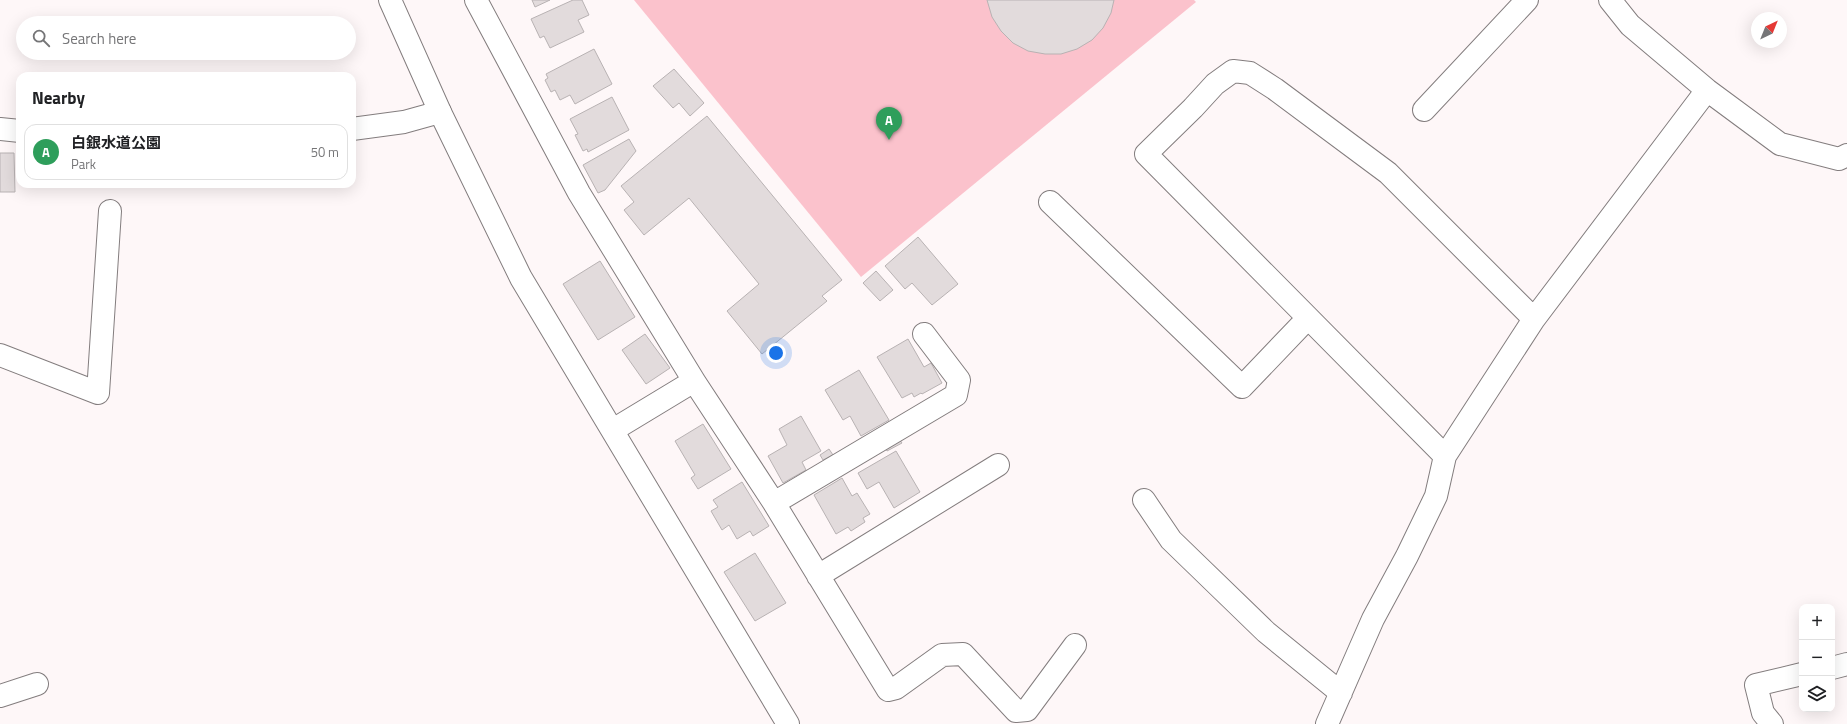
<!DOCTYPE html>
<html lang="en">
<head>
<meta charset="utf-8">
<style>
  :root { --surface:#fff; --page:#f6f6f6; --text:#202124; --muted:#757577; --line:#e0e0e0; --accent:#3a817a }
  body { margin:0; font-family:"Titillium Web","Noto Sans JP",sans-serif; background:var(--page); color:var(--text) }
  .controls { position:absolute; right:12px; bottom:12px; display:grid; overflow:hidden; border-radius:8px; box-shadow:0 4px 16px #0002 }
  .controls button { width:36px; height:36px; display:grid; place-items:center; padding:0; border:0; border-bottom:1px solid var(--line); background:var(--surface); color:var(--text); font:20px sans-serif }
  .compass { position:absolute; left:1751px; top:12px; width:36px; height:36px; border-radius:50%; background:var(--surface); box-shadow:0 4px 16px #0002; rotate:43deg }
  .you { position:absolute; left:776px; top:353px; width:14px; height:14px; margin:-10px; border:3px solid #fff; border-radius:50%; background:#1a73e8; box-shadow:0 0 0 6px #1a73e833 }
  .badge { display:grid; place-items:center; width:26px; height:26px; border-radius:50%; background:var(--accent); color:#fff; font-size:13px; font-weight:700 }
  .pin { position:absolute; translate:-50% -33px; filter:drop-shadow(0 1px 2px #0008) }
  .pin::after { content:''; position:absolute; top:21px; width:14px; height:12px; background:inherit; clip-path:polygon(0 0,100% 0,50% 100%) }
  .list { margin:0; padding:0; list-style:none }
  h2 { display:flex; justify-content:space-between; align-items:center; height:52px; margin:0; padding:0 16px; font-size:17px }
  h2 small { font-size:13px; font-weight:400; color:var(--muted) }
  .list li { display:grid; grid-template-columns:26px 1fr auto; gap:12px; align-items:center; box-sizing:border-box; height:56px; margin:0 8px 8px; padding:0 8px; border:1px solid var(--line); border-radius:12px }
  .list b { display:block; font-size:15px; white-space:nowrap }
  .list p { margin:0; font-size:13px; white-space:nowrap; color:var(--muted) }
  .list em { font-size:13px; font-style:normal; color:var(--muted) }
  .icon { flex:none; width:22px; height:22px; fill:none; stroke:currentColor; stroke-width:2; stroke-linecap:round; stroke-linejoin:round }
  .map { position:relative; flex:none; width:1847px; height:724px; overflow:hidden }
  .search { position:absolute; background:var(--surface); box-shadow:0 4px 16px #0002; left:16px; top:16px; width:340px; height:44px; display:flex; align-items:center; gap:10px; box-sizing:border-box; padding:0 14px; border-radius:22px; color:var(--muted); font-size:15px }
  .panel { position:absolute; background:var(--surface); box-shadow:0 4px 16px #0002; left:16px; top:72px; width:340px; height:116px; border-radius:12px }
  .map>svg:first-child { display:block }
  .green { fill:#fbc2cc }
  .building { fill:#e2dbdc; stroke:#b8b2b3 }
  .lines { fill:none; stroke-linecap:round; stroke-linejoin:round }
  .street-casing { stroke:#837d7e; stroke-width:24 }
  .secondary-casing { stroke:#837d7e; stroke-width:24 }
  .street { stroke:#fff; stroke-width:22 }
  .secondary { stroke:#fff; stroke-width:22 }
</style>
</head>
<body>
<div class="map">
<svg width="1847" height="724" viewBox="0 0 1847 724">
  <rect width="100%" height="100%" fill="#fef7f8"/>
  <path class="green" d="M634,0H1194L1196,2L861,277Z"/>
  <path class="building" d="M532,0H550L535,7Z
    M573,0H582L589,15L578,20L584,32L550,48L544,36L540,38L531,19Z
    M987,0H1114L1111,13L1103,28L1092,40L1077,49L1061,54H1045L1028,51L1013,43L1001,31L992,17Z
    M594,49L612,84L575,104L570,95L560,100L555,90L551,92L545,80L548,78L546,74Z
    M674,69L704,103L690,116L679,103L673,108L653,86Z
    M612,97L629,130L588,152L587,149L583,151L575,135L578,134L570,119Z
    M707,116L842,280L822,296L827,301L762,354L727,311L759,284L689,198L644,235L624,210L634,202L621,186Z
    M629,139L636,151L605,190L598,193L583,165Z
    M0,153H14L15,192H0Z
    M918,237L958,284L932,305L912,283L905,289L885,266Z
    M600,261L635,317L598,340L563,284Z
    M876,271L893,290L880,301L863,283Z
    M645,334L670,368L646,384L622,350Z
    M908,339L924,367L931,363L942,383L922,394L921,393L914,397L912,393L902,398L877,357Z
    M859,370L889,420L861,436L850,416L843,420L825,390Z
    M801,416L821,451L802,462L806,470L783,483L768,456L787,445L779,429Z
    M703,424L731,469L698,489L691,478L695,475L675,441Z
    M899,439L902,443L887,451L885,447Z
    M829,449L833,455L823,460L820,455Z
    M896,451L920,492L894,508L879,482L867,489L858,473Z
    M842,478L852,496L857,493L870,514L863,518L865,522L851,531L848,527L836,534L814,495Z
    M742,482L769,526L753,536L750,531L737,539L729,525L722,530L711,511L718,507L713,500Z
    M755,553L786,603L755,621L724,572Z"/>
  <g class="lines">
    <defs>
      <path id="street" d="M476,0L579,193L694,381L774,503L888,690L896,688L942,655L963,654L1016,711L1027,710L1075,645
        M1610,0L1630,25L1707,90L1780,144L1839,159L1847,155
        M1424,110L1527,0
        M0,129L20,131
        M352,129L404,122L440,112
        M1050,202L1242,387L1308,318
        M0,355L98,393L110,211
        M613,430L694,381
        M1445,456L1146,154L1193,108L1215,84L1233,71L1250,73L1275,89L1388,173L1534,319
        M1144,500L1171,540L1266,632L1341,693
        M774,503L956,395L959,380L924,334
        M818,576L998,465
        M1832,668L1847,664
        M0,696L37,684
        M1327,724L1373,619L1407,556L1436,496L1445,456L1534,319L1707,90
        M1772,724L1763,713L1756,685L1802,674"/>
      <path id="secondary" d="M390,0L440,112L521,278L788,724"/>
    </defs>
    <use href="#street" class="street-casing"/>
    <use href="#secondary" class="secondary-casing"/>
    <use href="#street" class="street"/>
    <use href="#secondary" class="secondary"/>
  </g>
</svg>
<div class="controls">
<button>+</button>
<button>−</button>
<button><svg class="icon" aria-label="layers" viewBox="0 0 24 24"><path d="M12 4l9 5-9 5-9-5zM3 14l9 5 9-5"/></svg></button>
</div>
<svg class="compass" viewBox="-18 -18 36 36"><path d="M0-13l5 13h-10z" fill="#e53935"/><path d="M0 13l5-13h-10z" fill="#757577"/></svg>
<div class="you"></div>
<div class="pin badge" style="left:889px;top:140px;background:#2e9e5b">A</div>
<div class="search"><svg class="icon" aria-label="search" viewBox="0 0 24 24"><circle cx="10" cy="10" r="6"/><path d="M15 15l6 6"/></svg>Search here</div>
<section class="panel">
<h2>Nearby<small></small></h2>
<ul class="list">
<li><span class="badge" style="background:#2e9e5b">A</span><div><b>白銀水道公園</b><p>Park</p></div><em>50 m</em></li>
</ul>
</section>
</div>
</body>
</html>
